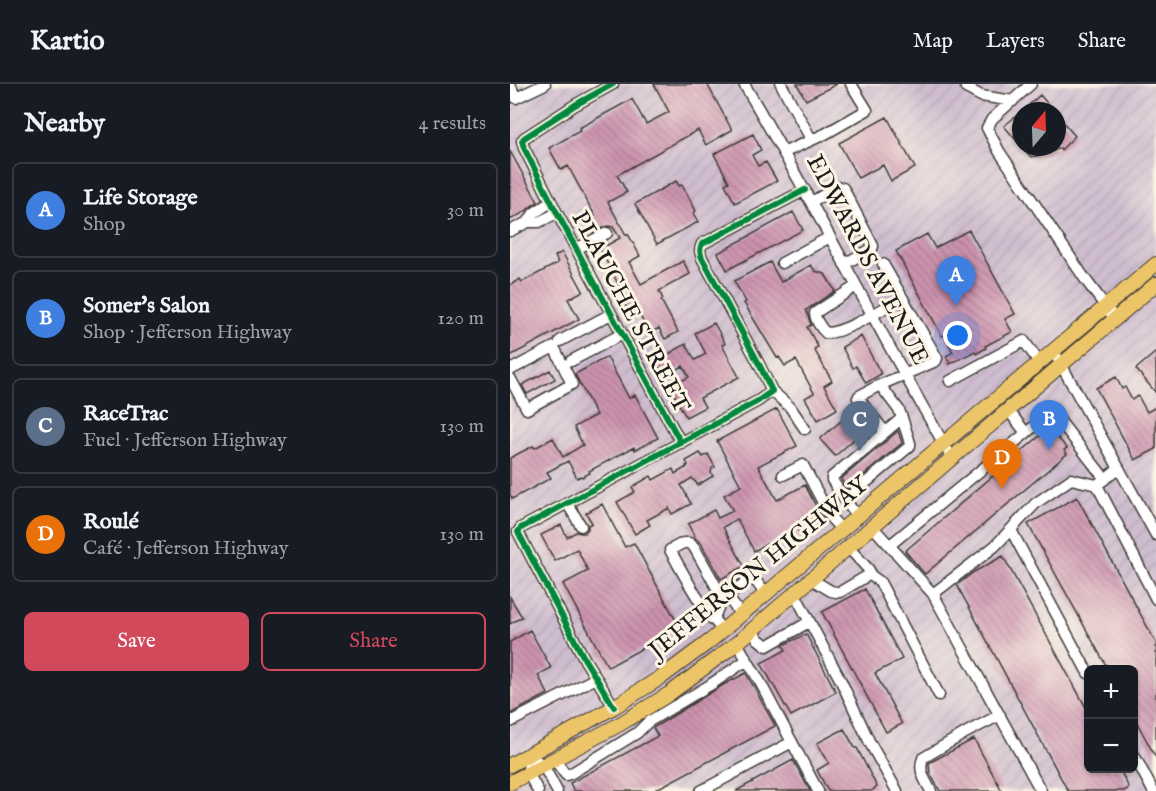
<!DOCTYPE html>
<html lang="en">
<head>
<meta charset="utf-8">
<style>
  :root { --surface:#171b24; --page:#242831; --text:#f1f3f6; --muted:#9ea1a6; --line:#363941; --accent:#d1495b }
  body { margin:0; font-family:"IM FELL English",serif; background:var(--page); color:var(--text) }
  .controls { position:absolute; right:18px; bottom:18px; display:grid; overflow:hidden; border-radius:9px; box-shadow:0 2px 4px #0004 }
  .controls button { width:54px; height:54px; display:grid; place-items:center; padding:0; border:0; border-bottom:2px solid var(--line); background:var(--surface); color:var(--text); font:30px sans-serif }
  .compass { position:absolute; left:502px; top:18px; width:54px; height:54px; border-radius:50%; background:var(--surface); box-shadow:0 2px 4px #0004; rotate:19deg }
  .you { position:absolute; left:448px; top:252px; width:21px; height:21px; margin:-15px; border:4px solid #fff; border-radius:50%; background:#1a73e8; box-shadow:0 0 0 9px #1a73e833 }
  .badge { display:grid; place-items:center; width:39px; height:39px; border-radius:50%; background:var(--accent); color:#fff; font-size:20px; font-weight:700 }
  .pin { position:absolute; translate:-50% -50px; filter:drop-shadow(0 2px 3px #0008) }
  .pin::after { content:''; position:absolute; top:32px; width:21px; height:18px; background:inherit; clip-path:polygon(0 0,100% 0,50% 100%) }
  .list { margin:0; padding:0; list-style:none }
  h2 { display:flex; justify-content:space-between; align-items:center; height:78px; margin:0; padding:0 24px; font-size:26px }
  h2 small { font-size:20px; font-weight:400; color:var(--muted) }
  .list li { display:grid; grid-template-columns:39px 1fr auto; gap:18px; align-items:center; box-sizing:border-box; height:96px; margin:0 12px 12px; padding:0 12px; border:2px solid var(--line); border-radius:9px }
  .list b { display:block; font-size:22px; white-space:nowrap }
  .list p { margin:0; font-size:20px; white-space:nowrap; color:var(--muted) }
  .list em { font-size:20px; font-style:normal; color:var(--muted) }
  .actions { display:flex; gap:12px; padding:18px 24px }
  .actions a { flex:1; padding:14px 0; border:2px solid var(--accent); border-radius:9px; text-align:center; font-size:21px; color:var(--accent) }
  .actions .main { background:var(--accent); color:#fff }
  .map { position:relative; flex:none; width:646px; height:707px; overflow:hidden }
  header { display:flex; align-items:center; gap:36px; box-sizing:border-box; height:84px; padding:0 30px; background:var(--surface); border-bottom:2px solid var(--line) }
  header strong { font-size:28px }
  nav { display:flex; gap:33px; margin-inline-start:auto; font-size:21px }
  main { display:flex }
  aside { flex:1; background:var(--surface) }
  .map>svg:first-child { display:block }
  .industrial { fill:url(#industrial-furrows); fill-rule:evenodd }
  .building { fill:url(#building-back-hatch) }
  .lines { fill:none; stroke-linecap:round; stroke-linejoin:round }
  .minor-casing { stroke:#3d3a36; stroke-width:13 }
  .major-casing { stroke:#3d3a36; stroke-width:16 }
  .minor { stroke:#fff; stroke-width:10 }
  .major { stroke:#edc569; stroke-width:14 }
  .cycleway-casing { stroke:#fcf5e5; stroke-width:10 }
  .cycleway { stroke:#00873e; stroke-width:6 }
  .labels { text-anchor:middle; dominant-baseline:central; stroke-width:6; stroke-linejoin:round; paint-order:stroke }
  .street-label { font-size:24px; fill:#1c1c1c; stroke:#fcf5e5 }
</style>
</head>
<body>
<header>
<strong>Kartio</strong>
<nav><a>Map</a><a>Layers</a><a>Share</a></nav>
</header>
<main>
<aside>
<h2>Nearby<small>4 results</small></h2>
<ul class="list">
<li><span class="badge" style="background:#3f7fe0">A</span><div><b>Life Storage</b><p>Shop</p></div><em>30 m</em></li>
<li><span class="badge" style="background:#3f7fe0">B</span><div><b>Somer's Salon</b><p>Shop · Jefferson Highway</p></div><em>120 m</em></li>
<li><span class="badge" style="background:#5c6f8a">C</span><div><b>RaceTrac</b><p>Fuel · Jefferson Highway</p></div><em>130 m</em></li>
<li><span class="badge" style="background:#e8710a">D</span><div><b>Roulé</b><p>Café · Jefferson Highway</p></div><em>130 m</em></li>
</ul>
<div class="actions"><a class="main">Save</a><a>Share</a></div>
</aside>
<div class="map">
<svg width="646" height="707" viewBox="0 0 646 707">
  <defs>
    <pattern id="industrial-furrows" width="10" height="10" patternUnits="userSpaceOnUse" patternTransform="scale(1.5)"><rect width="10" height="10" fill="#cfbdcf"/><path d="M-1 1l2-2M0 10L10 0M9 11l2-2" fill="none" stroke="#b1a2b1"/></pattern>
    <pattern id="building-back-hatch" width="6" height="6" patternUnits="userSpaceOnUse" patternTransform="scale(1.5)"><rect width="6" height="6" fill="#cc93af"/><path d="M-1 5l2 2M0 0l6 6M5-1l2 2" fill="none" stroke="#a5778e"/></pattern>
  </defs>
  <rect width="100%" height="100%" fill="#fcf5e5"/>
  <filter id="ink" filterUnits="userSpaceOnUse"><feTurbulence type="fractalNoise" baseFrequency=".0167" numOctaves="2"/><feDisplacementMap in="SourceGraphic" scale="12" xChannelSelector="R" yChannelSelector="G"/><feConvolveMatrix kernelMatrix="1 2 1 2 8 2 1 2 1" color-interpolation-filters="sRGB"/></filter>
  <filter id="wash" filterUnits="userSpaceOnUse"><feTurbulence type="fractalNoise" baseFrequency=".008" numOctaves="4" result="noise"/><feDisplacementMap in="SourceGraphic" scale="24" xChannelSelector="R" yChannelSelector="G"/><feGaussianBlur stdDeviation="1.35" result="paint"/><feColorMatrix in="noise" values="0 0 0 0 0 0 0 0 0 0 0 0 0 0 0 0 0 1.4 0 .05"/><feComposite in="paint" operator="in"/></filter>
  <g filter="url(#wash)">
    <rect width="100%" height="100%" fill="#f5e3c8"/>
    <path class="industrial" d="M0,0H646V707H0ZM511,27H547V63H511ZM578,586H624V684H578Z"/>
    <g id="blocks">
      <path class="building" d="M144,0H197L222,46L196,61L188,46L107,91L117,108L98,118L116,151L118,150L130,172L119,178L131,200L173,177L180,190L149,207L153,215L151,216L168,248L155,255L149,244L140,249L128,229L122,232L115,221L118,219L90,165L110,154L103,143L98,142L82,148L75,137L85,132L58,82L51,86L39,64L70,47L69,44L122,15L136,40L159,28Z
        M287,0H327L296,16Z
        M530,11L544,27H512Z
        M511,28V62L494,42Z
        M547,31L565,52L551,66L550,64L537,70L521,73L512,63H547Z
        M377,33L405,84L381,97L373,81L348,94L329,59Z
        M243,50L251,66L242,71L248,82L256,78L267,97L225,119L215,100L219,98L204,70Z
        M0,67L28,118L20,123L16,127L0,136Z
        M166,97L169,102L172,101L186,127L183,129L188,138L147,160L125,120Z
        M283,128L293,146L217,186L208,169Z
        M459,146L505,230L495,235L502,248L475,262L476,264L466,270L465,267L440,280L436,272L443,268L434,251L432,252L386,167L417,150L425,164Z
        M52,168L73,207L58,215L69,235L0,272V201L10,195L12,198L48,179L45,172Z
        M260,178L271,198L301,181L305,187L315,190L325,207L296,226L301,241L297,243L308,263L304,265L322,297L314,302L327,325L308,336L295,314L304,309L286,276L275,282L269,273L267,274L234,219L236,218L224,197Z
        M204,239L214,257L215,260L212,261L229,293L190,314L195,323L176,333L160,303L179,293L173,282L154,292L146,277L176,260L185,276L196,270L185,249Z
        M351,252L371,290L356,299L346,282L343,284L332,263Z
        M646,268V309L626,285Z
        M97,273L119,314L125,311L148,354L125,366L124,363L79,387L80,389L72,393L71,392L67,394L58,377L37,388L41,394L2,415L0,410V374L23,362L25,364L43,354L53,373L73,361L64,343L86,331L65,290Z
        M40,286L45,295L17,310L12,301Z
        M606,293L612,305L615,303L622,316L628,312L637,328L646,323V365L625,376L586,304Z
        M267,325L287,362L248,382L267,416L295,401L313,436L289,448L287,444L244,467L227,435L213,443L234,482L211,495L191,459L186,455L178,440L204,426L208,434L223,427L214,411L231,402L207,357Z
        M340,329L343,333L345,332L358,347L351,352L350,350L325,372L310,355Z
        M539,344L557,364L554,366L557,370L415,490L395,467Z
        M388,347L392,359L337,405L331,395Z
        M190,369L193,373L198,370L205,383L202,384L201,389L203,392L188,401L182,394L171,401L181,420L162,430L159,424L137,436L140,441L125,450L107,418L125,408L122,403L141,392L143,396L163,385L165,390L177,383L176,382L178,381L176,377Z
        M567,413L646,559V674L624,633V585H598L518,440Z
        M92,420L115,463L124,459L170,544L98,583L53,500L78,487L67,465L45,477L31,451L51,441L57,453L66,448L71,449H74L78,445V441L82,439L76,429Z
        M493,472L579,629V684H609L619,704L614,707H558L447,501L464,488Z
        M355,505L392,575L365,589L392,640L376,648L312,528Z
        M0,513L12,533L0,540Z
        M20,546L41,584L28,591L38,610L0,630V558Z
        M296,550L326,608L281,632L251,579L276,566L273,561Z
        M236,589L265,642L143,707H64L60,699L148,652L143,644L213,601Z
        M334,645L345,664H347L367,703L361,707H318L307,686L319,679L307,659Z
        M464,655L492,707H430L420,689L419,679Z
        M283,676L300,707H226Z"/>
    </g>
  </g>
  <g filter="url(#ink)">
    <use href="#blocks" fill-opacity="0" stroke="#3d3a36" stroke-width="1.5"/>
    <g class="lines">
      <defs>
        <path id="minor" d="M103,0L65,21L14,54L12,57L14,64L47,129L171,359
          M234,0C307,123 370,251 442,374
          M271,0L301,55
          M455,0L456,4L471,12L503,17
          M521,0L482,35L477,44L489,67L575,195L605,235
          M0,1L6,14L35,0
          M275,68L315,50L357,26L341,0
          M41,118L24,129L18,138H29L47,129
          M301,118L328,103L333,104L363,162L362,165L334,180
          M0,147L18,138
          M66,165L97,149
          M272,179L320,153
          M346,202L305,229C305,235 311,245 316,249C336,249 373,224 392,214
          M50,257L101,230
          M543,266L646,451
          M61,277L112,250
          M0,286L44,263L62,300L17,325L0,294
          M440,297L514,257L529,278
          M370,301L349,312L348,314L375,348
          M262,307L280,323L295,345
          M516,349L540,329L546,332L595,395
          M609,384L587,401L646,515
          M273,391L293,381L321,434L332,446
          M335,416L400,362V359L392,334
          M57,419L71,442
          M347,433L322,396V393L392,334L389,326L370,301L426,277L427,274L373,180
          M362,442L423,510L531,707
          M501,446L578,589
          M380,461L516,349L498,326
          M338,463L359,486V490L370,498L429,611
          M301,495L321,507L326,508H330L357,492L359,490
          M285,510L331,597L360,659L387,707
          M423,510L485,462L526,419L561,395L587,401
          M231,531L217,512L243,493L256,511
          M203,536L210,519L211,511L184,463L179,459H173L160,466C176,494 190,523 213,546
          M242,546L248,555L257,562L299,538
          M227,559L250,598L308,707
          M104,623L75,576L8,448L11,444L248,317L262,307L249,280L192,174C190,168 189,166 192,160L295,106
          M0,638L86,594
          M19,671L33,681L47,707
          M19,671L18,689L28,707
          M624,671L643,707
          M44,675L56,691L60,690L127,649L138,638L200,601L237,576
          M191,707L282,658
          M421,707C415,696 408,687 413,674L457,648L490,631"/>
        <path id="major" d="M0,681L104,623L153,592L200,557L646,180
          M0,699L110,640L159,610L227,559L442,374L646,200"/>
      </defs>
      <use href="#minor" class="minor-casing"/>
      <use href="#major" class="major-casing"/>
      <use href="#minor" class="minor"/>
      <use href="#major" class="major"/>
      <defs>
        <path id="cycleway" d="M103,0L65,21L14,54L12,57L14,64L47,129L171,359
          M104,623L75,576L8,448L11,444L248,317L262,307L249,280L192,174C190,168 189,166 192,160L295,106"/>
      </defs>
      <use href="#cycleway" class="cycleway-casing"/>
      <use href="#cycleway" class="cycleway"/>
    </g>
  </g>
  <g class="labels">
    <g class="street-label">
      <text transform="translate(357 176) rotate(62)">EDWARDS AVENUE</text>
      <text transform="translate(120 228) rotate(62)">PLAUCHE STREET</text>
      <text transform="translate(249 484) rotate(-39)">JEFFERSON HIGHWAY</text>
    </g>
  </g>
</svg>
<div class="controls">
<button>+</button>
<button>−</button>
</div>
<svg class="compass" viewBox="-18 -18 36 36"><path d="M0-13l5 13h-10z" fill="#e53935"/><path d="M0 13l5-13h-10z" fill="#9ea1a6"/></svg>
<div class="you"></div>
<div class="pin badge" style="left:446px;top:222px;background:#3f7fe0">A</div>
<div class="pin badge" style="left:539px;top:366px;background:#3f7fe0">B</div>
<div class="pin badge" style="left:350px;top:367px;background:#5c6f8a">C</div>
<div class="pin badge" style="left:492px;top:405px;background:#e8710a">D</div>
</div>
</main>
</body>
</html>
